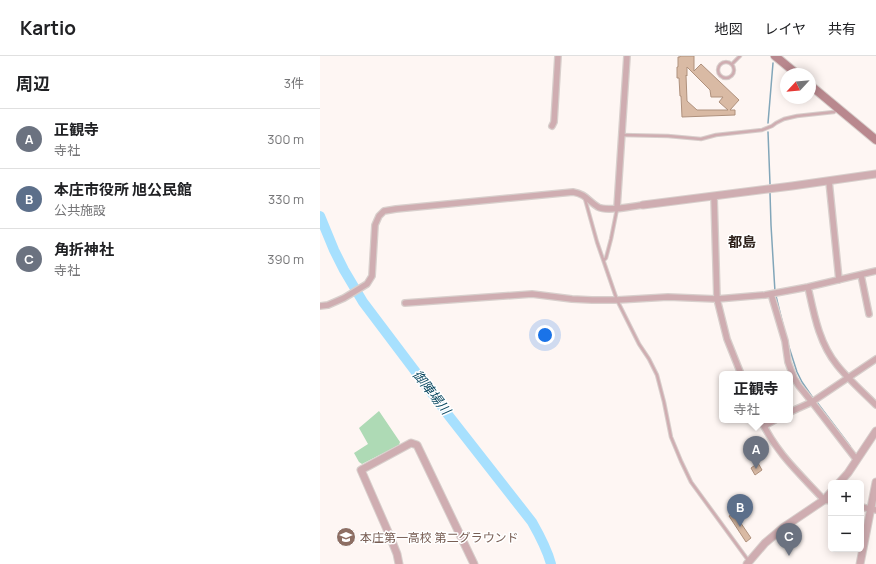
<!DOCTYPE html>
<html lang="ja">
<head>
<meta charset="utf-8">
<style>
  :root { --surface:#fff; --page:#f2f2f2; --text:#202124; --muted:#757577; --line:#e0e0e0; --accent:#ea580c }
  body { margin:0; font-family:Manrope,"Noto Sans JP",sans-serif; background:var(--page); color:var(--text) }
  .controls { position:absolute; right:12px; bottom:12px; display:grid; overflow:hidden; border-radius:6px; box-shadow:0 2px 10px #0003 }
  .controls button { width:36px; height:36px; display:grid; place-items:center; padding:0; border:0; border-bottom:1px solid var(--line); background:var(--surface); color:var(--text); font:20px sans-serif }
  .compass { position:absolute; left:460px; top:12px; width:36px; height:36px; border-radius:50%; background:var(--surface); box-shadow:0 2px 10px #0003; rotate:244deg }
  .you { position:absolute; left:225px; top:279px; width:14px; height:14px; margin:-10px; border:3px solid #fff; border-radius:50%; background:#1a73e8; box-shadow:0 0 0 6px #1a73e833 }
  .badge { display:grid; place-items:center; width:26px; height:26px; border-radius:50%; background:var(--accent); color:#fff; font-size:13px; font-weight:700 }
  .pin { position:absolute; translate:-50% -33px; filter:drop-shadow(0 1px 2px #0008) }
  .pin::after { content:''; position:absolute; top:21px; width:14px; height:12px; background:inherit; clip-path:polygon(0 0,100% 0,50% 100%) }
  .popup { position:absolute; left:399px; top:315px; width:74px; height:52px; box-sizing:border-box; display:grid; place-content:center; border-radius:6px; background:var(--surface); filter:drop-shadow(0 1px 3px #0005); font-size:13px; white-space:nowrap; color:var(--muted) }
  .popup b { font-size:15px; color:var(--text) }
  .popup::after { content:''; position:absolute; left:50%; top:100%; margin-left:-8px; border:8px solid transparent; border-top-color:var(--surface) }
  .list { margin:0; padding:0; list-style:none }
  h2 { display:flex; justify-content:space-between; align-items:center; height:52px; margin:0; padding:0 16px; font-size:17px }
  h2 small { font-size:13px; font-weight:400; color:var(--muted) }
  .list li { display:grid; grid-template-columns:26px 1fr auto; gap:12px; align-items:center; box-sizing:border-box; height:60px; padding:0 16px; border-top:1px solid var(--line) }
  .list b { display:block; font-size:15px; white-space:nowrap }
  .list p { margin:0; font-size:13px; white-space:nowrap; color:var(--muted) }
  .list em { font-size:13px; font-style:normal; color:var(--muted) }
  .map { position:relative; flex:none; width:556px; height:508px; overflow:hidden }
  header { display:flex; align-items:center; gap:24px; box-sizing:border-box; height:56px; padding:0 20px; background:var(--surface); border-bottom:1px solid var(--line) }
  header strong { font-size:19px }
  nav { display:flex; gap:22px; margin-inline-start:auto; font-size:14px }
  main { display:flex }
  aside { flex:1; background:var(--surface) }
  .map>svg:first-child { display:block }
  .green { fill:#aedab5 }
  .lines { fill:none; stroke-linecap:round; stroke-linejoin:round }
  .stream { stroke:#82a6b9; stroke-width:1.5 }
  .river { stroke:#a7e0fe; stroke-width:10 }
  .building { fill:#d9baa4; stroke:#af917d; fill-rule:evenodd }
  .service-casing { stroke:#d8cfcc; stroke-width:4.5 }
  .minor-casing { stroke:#d8cfcc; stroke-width:8 }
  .tertiary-casing { stroke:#d8cfcc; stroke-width:9 }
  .secondary-casing { stroke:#d8cfcc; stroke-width:10 }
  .service { stroke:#cfadb1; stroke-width:2.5 }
  .minor { stroke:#cfadb1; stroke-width:5.5 }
  .tertiary { stroke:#cfadb1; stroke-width:7 }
  .secondary { stroke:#b9888e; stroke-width:8 }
  .labels { text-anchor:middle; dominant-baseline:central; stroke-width:3; stroke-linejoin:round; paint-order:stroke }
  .education-label { font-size:12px; fill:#785e54; stroke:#fff; text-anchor:start }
  .water-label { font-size:13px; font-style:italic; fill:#07465f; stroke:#fff }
  .quarter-label { font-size:14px; font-weight:bold; fill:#2d2019; stroke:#fff }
</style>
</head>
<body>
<header>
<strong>Kartio</strong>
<nav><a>地図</a><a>レイヤ</a><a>共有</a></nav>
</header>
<main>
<aside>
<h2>周辺<small>3件</small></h2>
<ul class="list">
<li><span class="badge" style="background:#6b7280">A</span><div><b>正観寺</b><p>寺社</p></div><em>300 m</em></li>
<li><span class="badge" style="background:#5c6f8a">B</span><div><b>本庄市役所 旭公民館</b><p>公共施設</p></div><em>330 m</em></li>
<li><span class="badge" style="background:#6b7280">C</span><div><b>角折神社</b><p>寺社</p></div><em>390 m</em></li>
</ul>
</aside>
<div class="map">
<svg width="556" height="508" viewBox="0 0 556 508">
  <rect width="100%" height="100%" fill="#fef6f3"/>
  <path class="green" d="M59,355L80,386L79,389L42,408L39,406L34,397L48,388L39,372Z"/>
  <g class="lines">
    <path class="stream" d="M448,67L453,7
      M448,76L450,128
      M450,137L451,169L455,236
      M456,240L464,273
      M468,288L477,316L482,326L493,342
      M496,345L530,390"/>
    <path class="river" d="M0,160L14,194L24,214L43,246L129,360L212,466C220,480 227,493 231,508"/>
  </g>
  <path class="building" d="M360,0H374V15L381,8L419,44L410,54H415V59L362,61L361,40H360L359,22H357V11H358V1H360ZM367,11L390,34L391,41H403L399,46L408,54H377L367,45L366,19L367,20Z
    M438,407L442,414L435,419L431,412Z
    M414,457L431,482L426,486L409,460Z"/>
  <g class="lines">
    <defs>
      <path id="service" d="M398 14a8 8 0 1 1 16 0a8 8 0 1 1-16 0Z
        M412,8L420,0
        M302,79L348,80L381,83L396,79L442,74L452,70L456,67L464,63L477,60L514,56L516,54
        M265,143L277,186L297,244L319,288L329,303L337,319L344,346L351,381L361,405L371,426L428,504
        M284,204L286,202L291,183L297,153"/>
      <path id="minor" d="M232,70L234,66L238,0
        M509,125L519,224
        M394,140L397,243L407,283L421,318
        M297,152L307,0
        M541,219L549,258
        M488,231C494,258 499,287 517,309C528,323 543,336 556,349
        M451,238L465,285L468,306L474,322L479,330L492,346L536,403
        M85,247L212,238L252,243L272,244H297L348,241L397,243L445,239L488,231L556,215
        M0,250L8,249L24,242L47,228L52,220L55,169L59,160L64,155L76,153L253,136C266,138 268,145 278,151C287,156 312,150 323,149
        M470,356L492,346L556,303
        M441,364C456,397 480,418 504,444L511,445
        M444,370L455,364
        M541,451L556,454"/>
      <path id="tertiary" d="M323,149L472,130L556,118
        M519,427L528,417L556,375
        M79,508L77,498L69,478L41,414L91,387L97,389L154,508
        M427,508L445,487L464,471L504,444L511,436
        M540,508L556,426"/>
      <path id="secondary" d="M455,0L477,18
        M490,29L556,84"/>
    </defs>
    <use href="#service" class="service-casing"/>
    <use href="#minor" class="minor-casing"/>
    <use href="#tertiary" class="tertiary-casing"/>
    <use href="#secondary" class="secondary-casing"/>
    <use href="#service" class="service"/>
    <use href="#minor" class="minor"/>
    <use href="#tertiary" class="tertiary"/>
    <use href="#secondary" class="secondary"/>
  </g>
  <defs>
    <symbol id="school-disc" viewBox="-11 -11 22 22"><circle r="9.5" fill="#8d6e63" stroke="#fff"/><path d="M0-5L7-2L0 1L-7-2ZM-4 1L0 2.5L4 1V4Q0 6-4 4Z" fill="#fff"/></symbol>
  </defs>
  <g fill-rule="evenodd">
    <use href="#school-disc" x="15" y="470" width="22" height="22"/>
  </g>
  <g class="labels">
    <g class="education-label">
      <text x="40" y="481">本庄第一高校 第二グラウンド</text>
    </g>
    <g class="water-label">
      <text transform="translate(112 336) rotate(52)">御陣場川</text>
    </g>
    <g class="quarter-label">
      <text x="422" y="185">都島</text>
    </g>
  </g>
</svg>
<div class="controls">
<button>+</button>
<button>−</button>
</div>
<svg class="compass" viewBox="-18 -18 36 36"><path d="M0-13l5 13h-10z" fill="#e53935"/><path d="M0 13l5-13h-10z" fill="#757577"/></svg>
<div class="you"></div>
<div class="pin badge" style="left:436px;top:413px;background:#6b7280">A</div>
<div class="popup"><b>正観寺</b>寺社</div>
<div class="pin badge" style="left:420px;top:471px;background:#5c6f8a">B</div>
<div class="pin badge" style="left:469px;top:500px;background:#6b7280">C</div>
</div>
</main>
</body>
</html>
